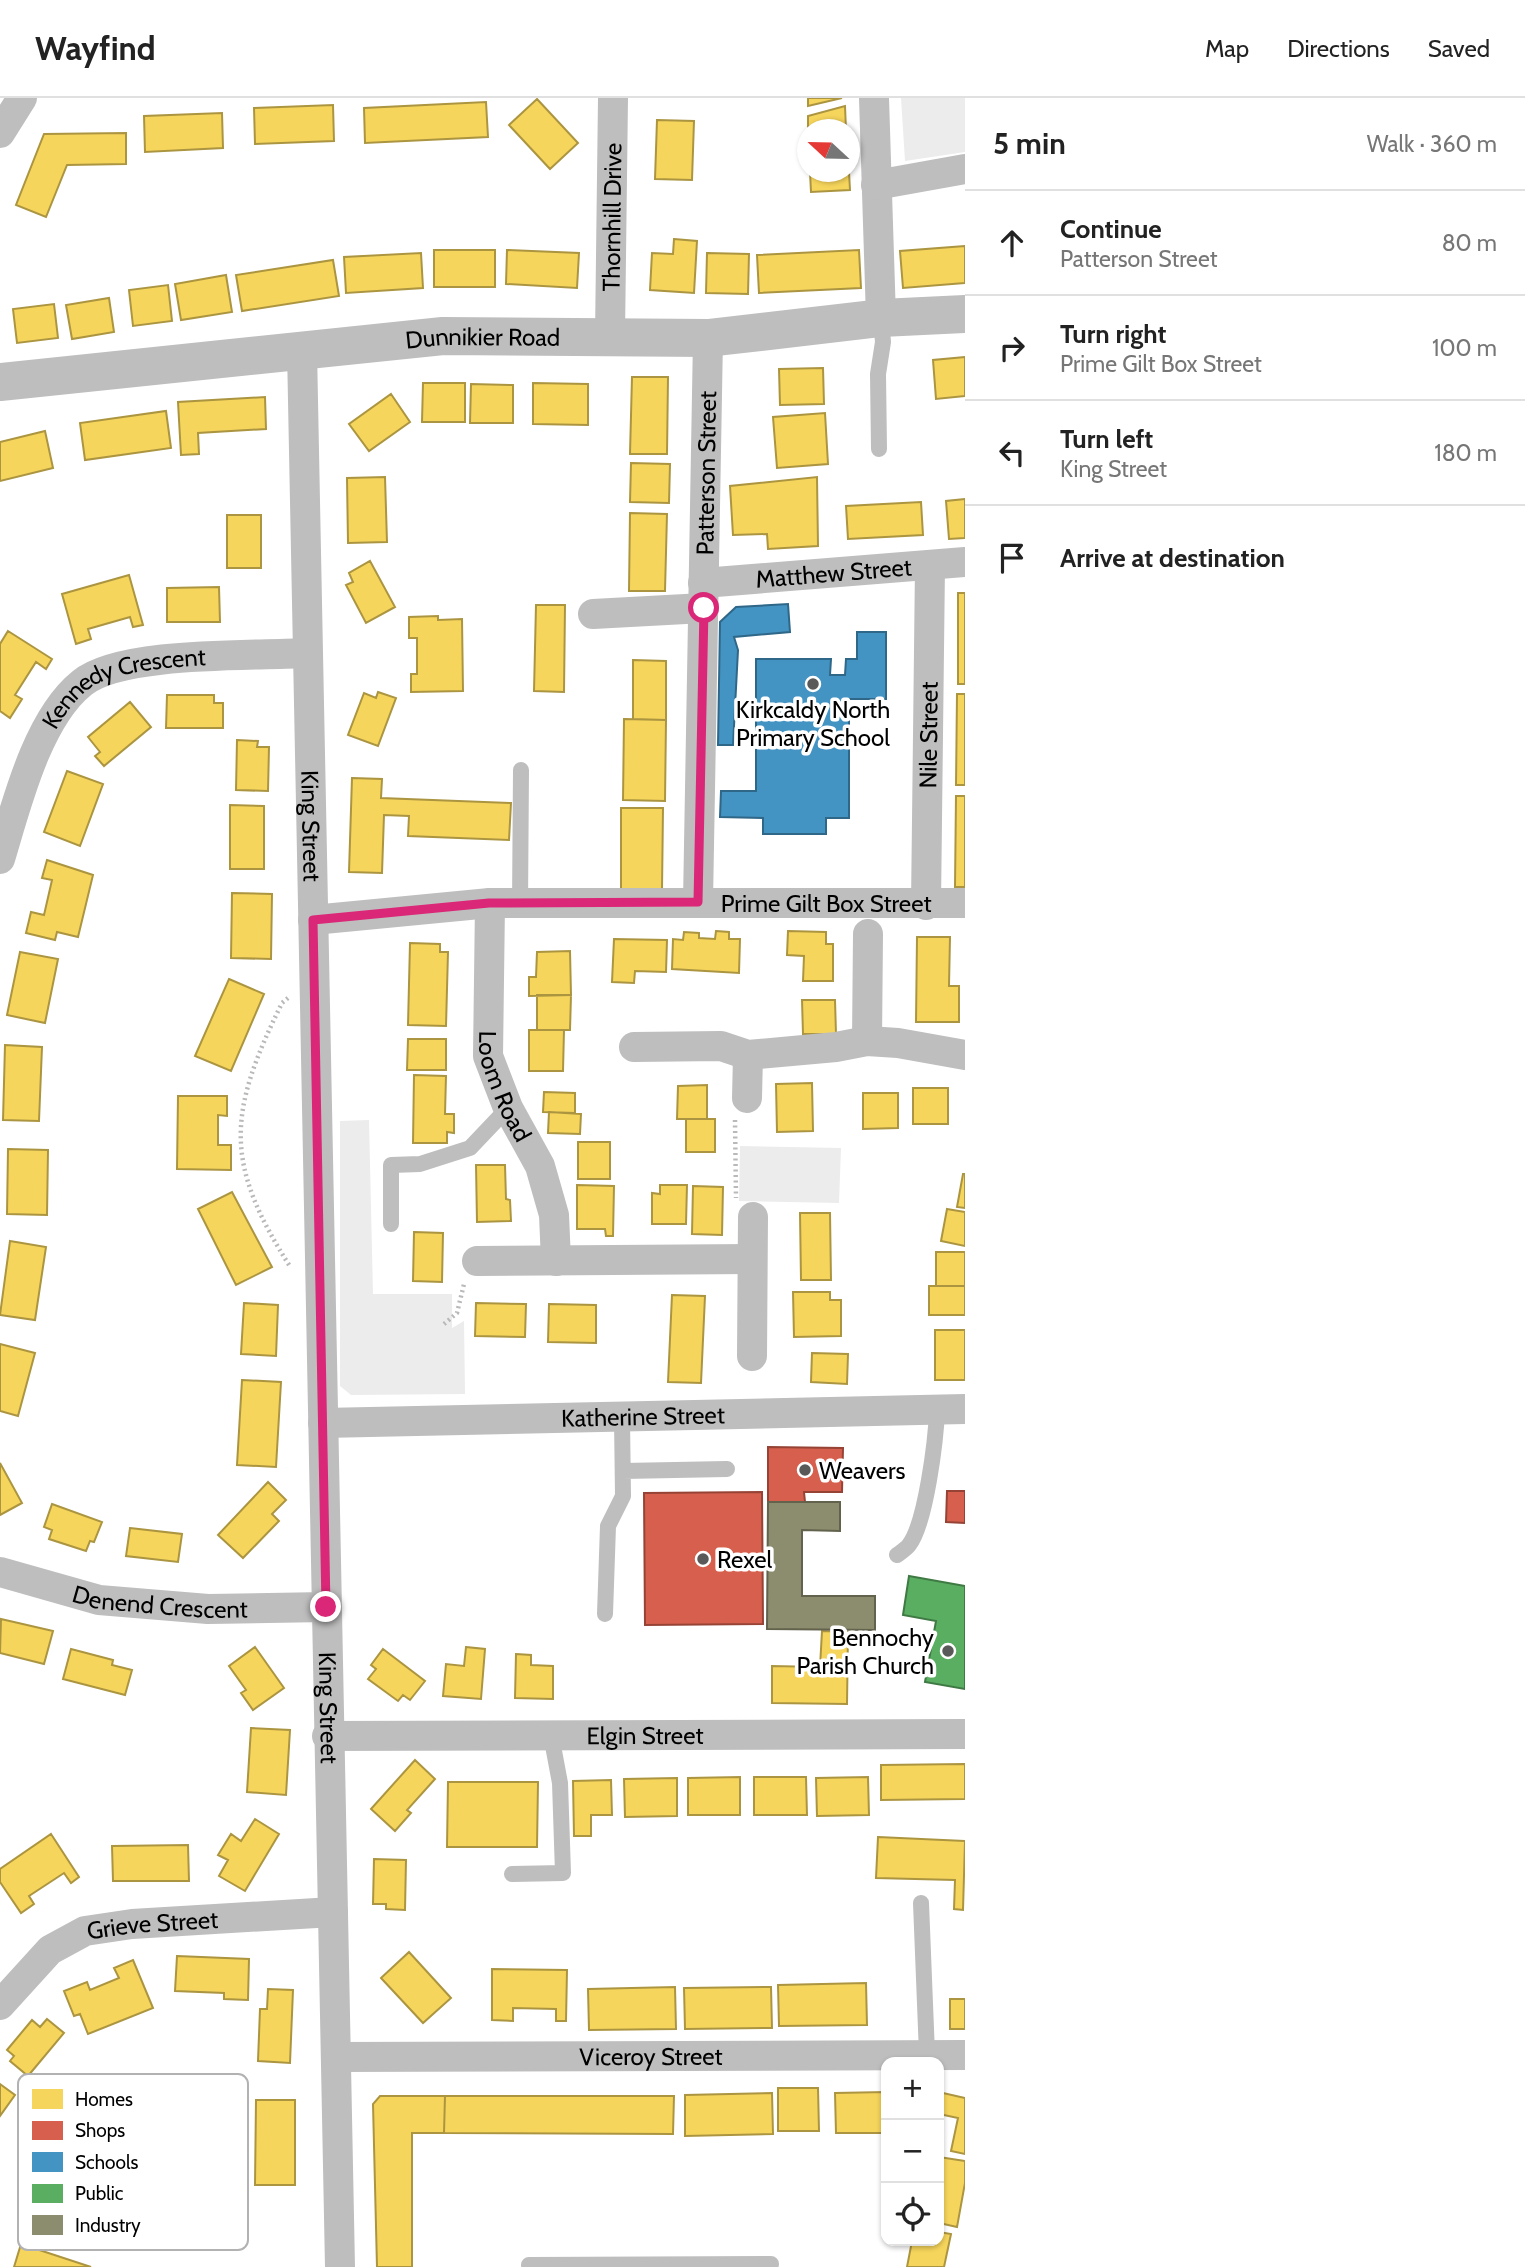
<!DOCTYPE html>
<html lang="en">
<head>
<meta charset="utf-8">
<style>
  :root { --surface:#fff; --page:#f6f6f6; --text:#222; --muted:#767676; --line:#e0e0e0 }
  body { margin:0; font-family:Cabin,sans-serif; background:var(--page); color:var(--text) }
  .controls { position:absolute; right:21px; bottom:21px; display:grid; overflow:hidden; border-radius:14px; box-shadow:0 2px 5px #0004 }
  .controls button { width:63px; height:63px; display:grid; place-items:center; padding:0; border:0; border-bottom:2px solid var(--line); background:var(--surface); color:var(--text); font:35px sans-serif }
  .compass { position:absolute; left:797px; top:21px; width:63px; height:63px; border-radius:50%; background:var(--surface); box-shadow:0 2px 5px #0004; rotate:292deg }
  .stop { position:absolute; width:21px; height:21px; margin:-16px; border:5px solid #db2777; border-radius:50%; background:#fff }
  .stop.end { background:#db2777; border-color:#fff; box-shadow:0 2px 7px #0008 }
  .list { margin:0; padding:0; list-style:none }
  h2 { display:flex; justify-content:space-between; align-items:center; height:91px; margin:0; padding:0 28px; font-size:30px }
  h2 small { font-size:23px; font-weight:400; color:var(--muted) }
  .list li { display:grid; grid-template-columns:46px 1fr auto; gap:21px; align-items:center; box-sizing:border-box; height:105px; padding:0 28px; border-top:2px solid var(--line) }
  .list b { display:block; font-size:26px; white-space:nowrap }
  .list p { margin:0; font-size:23px; white-space:nowrap; color:var(--muted) }
  .list em { font-size:23px; font-style:normal; color:var(--muted) }
  .icon { flex:none; width:38px; height:38px; fill:none; stroke:currentColor; stroke-width:2; stroke-linecap:round; stroke-linejoin:round }
  .map { position:relative; flex:none; width:965px; height:2169px; overflow:hidden }
  header { display:flex; align-items:center; gap:42px; box-sizing:border-box; height:98px; padding:0 35px; background:var(--surface); border-bottom:2px solid var(--line) }
  header strong { font-size:33px }
  nav { display:flex; gap:38px; margin-inline-start:auto; font-size:24px }
  main { display:flex }
  aside { flex:1; background:var(--surface) }
  .map>svg:first-child { display:block }
  .green { fill:#ececec }
  .homes { fill:#f6d55c; stroke:#ac9540; stroke-width:2 }
  .shops { fill:#d6604d; stroke:#964336; stroke-width:2 }
  .schools { fill:#4393c3; stroke:#2f6788; stroke-width:2 }
  .public { fill:#5aae61; stroke:#3f7a44; stroke-width:2 }
  .industry { fill:#8c8c6e; stroke:#62624d; stroke-width:2 }
  .lines { fill:none; stroke-linecap:round; stroke-linejoin:round }
  .path { stroke:#b9b9b9; stroke-width:4.5; stroke-dasharray:2 3.5; stroke-linecap:butt }
  .service { stroke:#bebebe; stroke-width:16 }
  .minor { stroke:#bebebe; stroke-width:30 }
  .tertiary { stroke:#bebebe; stroke-width:38 }
  .route { stroke:#db2777; stroke-width:9 }
  .poi-dot { fill:#595959; stroke:#fff; stroke-width:2.5 }
  .labels { text-anchor:middle; dominant-baseline:central; stroke-width:7; stroke-linejoin:round; paint-order:stroke }
  .street-label { font-size:24px; fill:#000; stroke:#fff }
  .poi-label { font-size:24px; fill:#000; stroke:#fff; text-anchor:start }
  .key { fill:#fff; stroke:#b2b2b2; stroke-width:2 }
  .key-label { font-size:19px; fill:#000 }
</style>
</head>
<body>
<header>
<strong>Wayfind</strong>
<nav><a>Map</a><a>Directions</a><a>Saved</a></nav>
</header>
<main>
<div class="map">
<svg width="965" height="2169" viewBox="0 0 965 2169">
  <rect width="100%" height="100%" fill="#fff"/>
  <path class="green" d="M901,0H965V54L905,63Z
    M369,1022L373,1196H452V1230L464,1223L465,1296L351,1297L340,1288V1023Z
    M740,1048L841,1050L839,1105L739,1103Z"/>
  <path class="homes" d="M808,0H842L808,8Z
    M537,1L578,45L550,71L509,27Z
    M486,4L488,39L365,45L364,10Z
    M333,7L334,43L255,46L254,10Z
    M845,8L846,32H808V18Z
    M222,15L223,50L145,54L144,18Z
    M657,22L694,23L692,82L655,81Z
    M126,35V66L67,67L46,119L16,107L44,36Z
    M810,74H849L850,92L811,94Z
    M674,141L697,143L694,195L650,192L652,155L673,156Z
    M965,148V185L903,190L900,153Z
    M434,152H495V189H434Z
    M507,152L579,155L577,190L506,186Z
    M859,152L861,190L759,195L757,157Z
    M421,155L423,190L346,195L344,159Z
    M707,155L749,156L748,196L706,195Z
    M333,162L339,198L242,213L236,177Z
    M226,177L232,214L181,222L175,186Z
    M168,187L172,223L133,228L129,192Z
    M109,200L114,234L72,241L66,207Z
    M54,206L58,240L17,245L13,211Z
    M965,259V298L936,301L933,262Z
    M823,270L824,306L780,307L779,271Z
    M632,279H668L667,356H630Z
    M423,285H465V324H422Z
    M533,285L588,286V327L533,326Z
    M471,286L513,287V325H470Z
    M391,296L410,324L369,353L349,326Z
    M265,299L266,331L198,335L199,356L181,357L178,304Z
    M166,313L171,350L85,362L80,325Z
    M825,315L828,366L777,370L773,319Z
    M45,333L53,370L0,383V344Z
    M631,365L670,366L669,405L630,404Z
    M385,379L387,444L348,445L347,380Z
    M817,379L818,448L768,451L767,436L733,437L730,388Z
    M965,401V440L949,441L946,403Z
    M921,404L923,437L848,441L846,408Z
    M630,415L667,416L665,493H629Z
    M227,417H261V470H227Z
    M370,463L395,509L366,525L346,487L353,484L349,475Z
    M129,477L143,527L133,529L130,519L88,531L91,541L76,546L62,496Z
    M219,489L220,524H167V490Z
    M958,495H965V586H958Z
    M536,507H565L564,594L534,593Z
    M438,518V522L462,521L463,593L411,594V576H417V540H409V519Z
    M8,533L52,561L46,571L36,564L15,597L22,601L10,620L0,613V546Z
    M633,562L666,563V622L633,621Z
    M378,594L396,600L378,648L348,637L364,595L376,600Z
    M957,596H965V687H956Z
    M167,597H214V605H223V630H166Z
    M130,604L151,629L104,668L95,658L100,654L88,639Z
    M624,621L666,622L665,703L623,702Z
    M237,642L258,643L257,649H269L268,693L236,692Z
    M67,673L103,686L80,748L44,734Z
    M352,680L382,681L381,700L511,705L509,742L408,738L409,718L384,717L382,775L349,774Z
    M956,698H965V789H955Z
    M230,707L264,708V771H230Z
    M621,710H663L662,792H621Z
    M47,762L93,777L78,839L57,834L55,842L26,835L31,814L44,817L52,782L42,780Z
    M232,795L272,796L271,861L231,860Z
    M716,833L729,834V841H740L739,875L672,871L673,841L683,842L684,834L699,835V840L715,841Z
    M788,833L826,834V846H833V883H803L804,858L787,857Z
    M917,839H950L949,888H959V924H916Z
    M614,841L667,842L666,874L635,873L634,885L612,884Z
    M410,845L440,846V854H448L446,928L408,927Z
    M570,853L571,897L529,898V879H536L537,854Z
    M20,854L58,861L45,925L7,917Z
    M229,881L264,896L231,973L195,958Z
    M537,897H571L570,932H537Z
    M802,902H835L836,936H803Z
    M529,932H564L563,973H529Z
    M408,941H446V972H407Z
    M5,947L42,949L39,1023L3,1022Z
    M414,977L446,978L445,1016H454V1035L447,1034V1045H413Z
    M812,985L813,1033L777,1034L776,986Z
    M707,987V1021H677L678,988Z
    M913,990H948V1026H913Z
    M544,994L575,995V1015L543,1014Z
    M863,995H898V1030L863,1031Z
    M178,998H227V1018L218,1017V1047H231V1072L177,1071Z
    M549,1014L581,1016L580,1036L548,1035Z
    M686,1021H715V1054H686Z
    M578,1044H610V1081H578Z
    M8,1051L48,1052L47,1117L7,1116Z
    M476,1067H505L506,1101L510,1102L511,1123L477,1124Z
    M963,1076H965V1110L957,1109Z
    M577,1087L614,1088L613,1138H606L605,1131H577Z
    M660,1087H687L686,1126H652V1095L660,1096Z
    M693,1088L723,1089L722,1137L692,1136Z
    M232,1094L272,1169L236,1187L198,1111Z
    M947,1111L965,1114V1148L941,1143Z
    M800,1115H830L831,1182H801Z
    M414,1134L443,1135L442,1184L413,1183Z
    M10,1143L46,1149L35,1222L0,1217Z
    M936,1154H965V1188H936Z
    M929,1188H965V1217H929Z
    M793,1194H830V1202H841V1238L794,1239Z
    M672,1197L705,1198L701,1285L668,1284Z
    M244,1205L278,1207L276,1258L241,1256Z
    M476,1205L526,1206L525,1239L475,1238Z
    M549,1206L596,1207V1245L548,1244Z
    M935,1232H965V1282H935Z
    M0,1246L35,1255L18,1318L0,1313Z
    M812,1255L848,1256L847,1286L811,1284Z
    M242,1282L281,1284L276,1369L237,1367Z
    M0,1365L22,1405L0,1417Z
    M268,1384L286,1402L272,1416L279,1423L243,1460L218,1437Z
    M52,1406L102,1424L94,1444L90,1443L86,1453L49,1441L52,1432L44,1429Z
    M130,1430L182,1436L178,1464L126,1458Z
    M1,1521L53,1533L44,1566L0,1555Z
    M822,1533L848,1534L847,1606L772,1605V1568L820,1569Z
    M255,1549L284,1590L253,1612L241,1595L246,1592L229,1568Z
    M466,1549L485,1551L481,1601L443,1598L446,1566L464,1568Z
    M71,1551L113,1562L112,1567L132,1572L125,1597L63,1581Z
    M383,1551L425,1583L410,1602L403,1597L398,1603L368,1581L376,1571L371,1567Z
    M516,1556L531,1557V1567L553,1568V1601L515,1600Z
    M251,1630L290,1632L286,1697L247,1694Z
    M415,1662L435,1681L407,1712L411,1715L395,1733L371,1711Z
    M965,1666V1701L881,1702V1667Z
    M740,1679V1717H688V1680Z
    M754,1679H806L807,1717H754Z
    M868,1679L869,1717L817,1718L816,1680Z
    M677,1680V1718L625,1719L624,1681Z
    M611,1682L612,1717H591V1738H574L573,1683Z
    M448,1684H538L537,1749H447Z
    M255,1721L279,1736L245,1793L219,1778L228,1762L218,1757L231,1736L241,1743Z
    M51,1736L79,1779L71,1785L64,1775L29,1798L34,1806L21,1815L0,1784V1771Z
    M878,1739L965,1743L963,1812L954,1811L955,1782L876,1780Z
    M188,1747L189,1783H113L112,1748Z
    M374,1761L406,1762L405,1812L386,1811V1806H373Z
    M409,1854L451,1900L423,1925L381,1880Z
    M177,1858L249,1861L248,1902L224,1901V1895L175,1893Z
    M133,1862L153,1910L88,1936L80,1916L74,1918L64,1893L87,1884L90,1892L119,1880L114,1870Z
    M492,1871L567,1872L566,1923H556V1911L513,1910V1923L492,1922Z
    M866,1885L867,1927L779,1928L778,1887Z
    M675,1889L676,1931L589,1932L588,1891Z
    M771,1889L772,1930L685,1931L684,1890Z
    M268,1891L293,1892L290,1965L258,1963L260,1911H267Z
    M950,1901H965V1931H950Z
    M47,1921L64,1935L28,1978L10,1963L14,1958L7,1952L32,1922L40,1929Z
    M0,1986L15,1997L0,2018Z
    M778,1990H818L819,2033H778Z
    M886,1994V2035H836L835,1995Z
    M772,1995L773,2036L685,2038V1997Z
    M943,1995L965,2000V2056L951,2053L958,2020L939,2016Z
    M380,1998H445L444,2035H412V2169H377L373,2006Z
    M445,1998H674L673,2036L444,2035Z
    M256,2002H295V2087H255Z
    M939,2059L965,2063V2085L957,2129L939,2125Z
    M939,2134L951,2136L944,2169H907L912,2143H939Z
    M21,2146L91,2169H14Z"/>
  <path class="shops" d="M768,1349L843,1350L842,1394H804L805,1404H768Z
    M947,1393H965V1425L946,1424Z
    M762,1394L763,1526L645,1527L644,1395Z"/>
  <path class="schools" d="M788,506L790,534L734,539L738,552L733,647H718L720,524L736,509Z
    M857,534H886V601H849V720H826V736H763V720L720,719L721,693H756V561H831L830,577H845L846,561H857Z"/>
  <path class="public" d="M909,1478L965,1488V1591L925,1584L936,1523L903,1517Z"/>
  <path class="industry" d="M768,1404H840V1433L802,1432V1498H875V1532L767,1531Z"/>
  <g class="lines">
    <path class="path" d="M288,900L282,905C228,1015 223,1064 291,1170
      M735,1022L736,1100
      M444,1226L457,1215L464,1186"/>
    <path class="service" d="M879,351L878,276L883,244L881,221
      M520,807L521,672
      M391,1126V1067L420,1066L470,1050L508,1010
      M623,1373L727,1371
      M897,1457C901,1454 906,1451 909,1447C926,1425 936,1341 937,1312
      M605,1516L608,1428L623,1398L622,1321
      M512,1776L563,1775L560,1685L551,1637
      M921,1805L927,1956
      M529,2167L771,2166"/>
    <g class="minor">
      <path d="M874,0L881,220"/>
      <path d="M0,35L22,0"/>
      <path d="M876,87L965,71"/>
      <path id="s1" d="M610,238L613,0"/>
      <path id="s2" d="M302,252L340,2169"/>
      <path id="s3" d="M703,485L965,464"/>
      <path d="M593,516L704,510"/>
      <path id="s4" d="M0,761C16,708 37,621 82,585C120,553 254,558 306,555"/>
      <path id="s5" d="M698,804L708,240"/>
      <path id="s6" d="M490,805L488,958L508,1010L540,1068L554,1117L556,1163"/>
      <path id="s7" d="M926,807L930,467"/>
      <path id="s8" d="M313,822L490,805H965"/>
      <path d="M867,943L868,836"/>
      <path d="M634,949L721,948L748,957L836,949L867,943L898,945L965,957"/>
      <path d="M747,1000L748,957"/>
      <path d="M477,1163L752,1161"/>
      <path d="M752,1258L753,1119"/>
      <path id="s9" d="M323,1325L965,1311"/>
      <path id="s10" d="M0,1474L99,1502L208,1511L326,1509"/>
      <path id="s11" d="M327,1638L965,1636"/>
      <path id="s12" d="M0,1907L50,1852L85,1833L132,1826L333,1814"/>
      <path id="s13" d="M336,1959L965,1957"/>
    </g>
    <path class="tertiary" id="s14" d="M0,284L443,238L708,240L881,220L965,216"/>
  </g>
  <g class="lines">
    <path class="route" d="M326,1509L313,822L489,805L698,804L704,510"/>
  </g>
  <g class="poi-dot">
    <circle cx="813" cy="586" r="7"/>
    <circle cx="805" cy="1372" r="7"/>
    <circle cx="703" cy="1461" r="7"/>
    <circle cx="948" cy="1553" r="7"/>
  </g>
  <g class="labels">
    <g class="street-label">
      <text stroke="none"><textPath href="#s1" startOffset="119">Thornhill Drive</textPath></text>
      <text stroke="none"><textPath href="#s14" startOffset="485">Dunnikier Road</textPath></text>
      <text stroke="none"><textPath href="#s5" startOffset="429">Patterson Street</textPath></text>
      <text stroke="none"><textPath href="#s3" startOffset="131">Matthew Street</textPath></text>
      <text stroke="none"><textPath href="#s4" startOffset="233">Kennedy Crescent</textPath></text>
      <text stroke="none"><textPath href="#s7" startOffset="170">Nile Street</textPath></text>
      <text stroke="none"><textPath href="#s2" startOffset="476">King Street</textPath></text>
      <text stroke="none"><textPath href="#s8" startOffset="514">Prime Gilt Box Street</textPath></text>
      <text stroke="none"><textPath href="#s6" startOffset="186">Loom Road</textPath></text>
      <text stroke="none"><textPath href="#s9" startOffset="320">Katherine Street</textPath></text>
      <text stroke="none"><textPath href="#s10" startOffset="164">Denend Crescent</textPath></text>
      <text stroke="none"><textPath href="#s2" startOffset="1358">King Street</textPath></text>
      <text stroke="none"><textPath href="#s11" startOffset="318">Elgin Street</textPath></text>
      <text stroke="none"><textPath href="#s12" startOffset="182">Grieve Street</textPath></text>
      <text stroke="none"><textPath href="#s13" startOffset="315">Viceroy Street</textPath></text>
    </g>
    <g class="poi-label">
      <text x="813" y="611" text-anchor="middle">Kirkcaldy North<tspan x="813" dy="28">Primary School</tspan></text>
      <text x="819" y="1372">Weavers</text>
      <text x="717" y="1461">Rexel</text>
      <text x="934" y="1539" text-anchor="end">Bennochy<tspan x="934" dy="28">Parish Church</tspan></text>
    </g>
  </g>
  <rect x="18" y="1976" width="230" height="176" rx="10" class="key"/>
  <rect x="32" y="1991" width="31" height="20" fill="#f6d55c"/>
  <rect x="32" y="2023" width="31" height="19" fill="#d6604d"/>
  <rect x="32" y="2054" width="31" height="20" fill="#4393c3"/>
  <rect x="32" y="2086" width="31" height="19" fill="#5aae61"/>
  <rect x="32" y="2117" width="31" height="20" fill="#8c8c6e"/>
  <g class="key-label">
    <text x="75" y="2008">Homes</text>
    <text x="75" y="2039">Shops</text>
    <text x="75" y="2071">Schools</text>
    <text x="75" y="2102">Public</text>
    <text x="75" y="2134">Industry</text>
  </g>
</svg>
<div class="controls">
<button>+</button>
<button>−</button>
<button><svg class="icon" aria-label="locate" viewBox="0 0 24 24"><circle cx="12" cy="12" r="6"/><path d="M12 2v4M12 18v4M2 12h4M18 12h4"/></svg></button>
</div>
<svg class="compass" viewBox="-18 -18 36 36"><path d="M0-13l5 13h-10z" fill="#e53935"/><path d="M0 13l5-13h-10z" fill="#767676"/></svg>
<div class="stop" style="left:704px;top:510px"></div>
<div class="stop end" style="left:326px;top:1509px"></div>
</div>
<aside>
<h2>5 min<small>Walk · 360 m</small></h2>
<ul class="list">
<li><svg class="icon" aria-label="ahead" viewBox="0 0 24 24"><path d="M12 20V5M6 11l6-6 6 6"/></svg><div><b>Continue</b><p>Patterson Street</p></div><em>80 m</em></li>
<li><svg class="icon" aria-label="right" viewBox="0 0 24 24"><path d="M7 20v-9h11M14 6l5 5-5 5"/></svg><div><b>Turn right</b><p>Prime Gilt Box Street</p></div><em>100 m</em></li>
<li><svg class="icon" aria-label="left" viewBox="0 0 24 24"><path d="M17 20v-9H6M10 6l-5 5 5 5"/></svg><div><b>Turn left</b><p>King Street</p></div><em>180 m</em></li>
<li><svg class="icon" aria-label="arrive" viewBox="0 0 24 24"><path d="M6 21V4h12l-3 4 3 4H6"/></svg><div><b>Arrive at destination</b></div></li>
</ul>
</aside>
</main>
</body>
</html>
